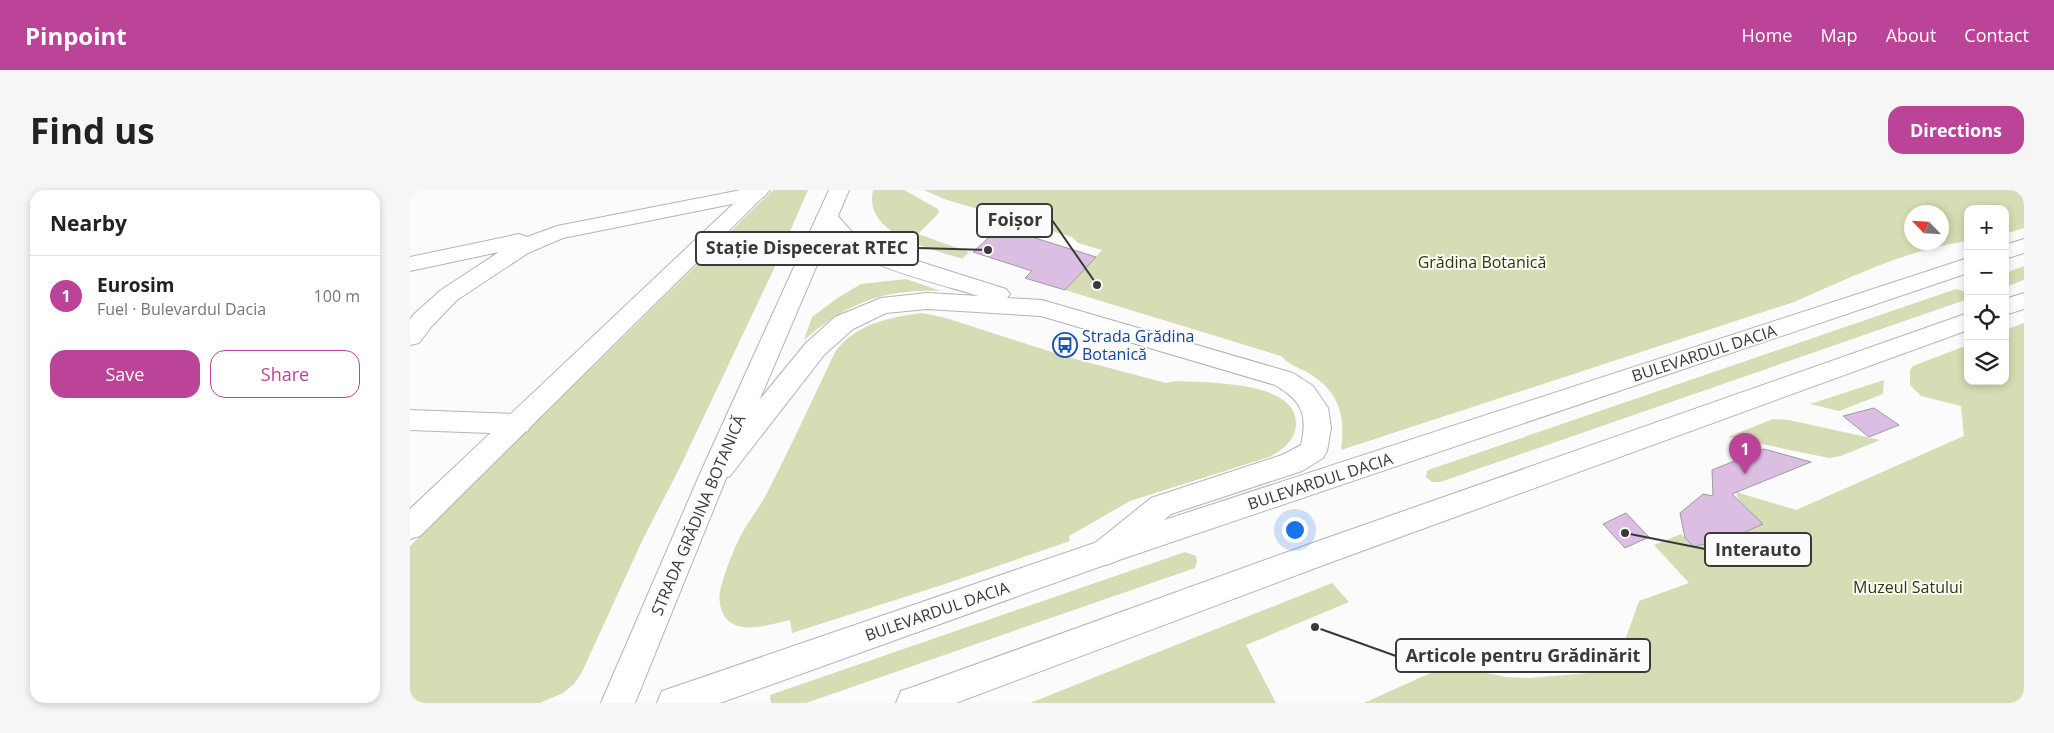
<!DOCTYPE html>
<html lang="en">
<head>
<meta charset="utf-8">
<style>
  :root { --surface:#fff; --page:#f6f6f6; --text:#222; --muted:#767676; --line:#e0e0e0; --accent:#bb4398 }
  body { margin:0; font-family:"Open Sans",sans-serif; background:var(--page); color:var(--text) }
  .controls { position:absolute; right:15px; top:15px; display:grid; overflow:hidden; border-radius:10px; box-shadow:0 2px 8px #0003 }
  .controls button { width:45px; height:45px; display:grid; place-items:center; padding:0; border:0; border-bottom:1px solid var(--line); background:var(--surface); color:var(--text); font:25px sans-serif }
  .compass { position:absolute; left:1494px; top:15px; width:45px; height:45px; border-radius:50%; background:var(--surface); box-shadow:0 2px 8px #0003; rotate:295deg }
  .you { position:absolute; left:884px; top:339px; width:18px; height:18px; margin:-12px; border:4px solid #fff; border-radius:50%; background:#1a73e8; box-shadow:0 0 0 8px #1a73e833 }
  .badge { display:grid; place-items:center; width:32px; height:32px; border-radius:50%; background:var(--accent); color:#fff; font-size:16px; font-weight:700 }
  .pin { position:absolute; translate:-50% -41px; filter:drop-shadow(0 1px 2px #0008) }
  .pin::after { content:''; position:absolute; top:26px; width:18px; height:15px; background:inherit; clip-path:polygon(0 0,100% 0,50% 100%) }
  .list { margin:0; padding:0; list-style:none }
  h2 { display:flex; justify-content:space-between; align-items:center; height:65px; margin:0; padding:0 20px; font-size:21px }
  h2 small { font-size:16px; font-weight:400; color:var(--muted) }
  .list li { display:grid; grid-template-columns:32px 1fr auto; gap:15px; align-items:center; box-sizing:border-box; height:80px; padding:0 20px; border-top:1px solid var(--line) }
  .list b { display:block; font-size:19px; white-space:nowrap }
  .list p { margin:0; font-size:16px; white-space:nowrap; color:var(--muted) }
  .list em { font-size:16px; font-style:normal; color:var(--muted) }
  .actions { display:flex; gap:10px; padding:15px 20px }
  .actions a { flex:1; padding:11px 0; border:1px solid var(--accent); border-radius:15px; text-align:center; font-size:18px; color:var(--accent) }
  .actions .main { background:var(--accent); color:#fff }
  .icon { flex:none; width:28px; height:28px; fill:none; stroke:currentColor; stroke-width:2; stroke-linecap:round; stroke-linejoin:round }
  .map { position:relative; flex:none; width:1614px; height:513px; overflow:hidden; border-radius:15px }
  header { display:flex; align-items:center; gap:30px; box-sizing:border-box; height:70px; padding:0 25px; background:var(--accent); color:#fff }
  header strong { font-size:24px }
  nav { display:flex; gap:28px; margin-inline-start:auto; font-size:18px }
  .intro { display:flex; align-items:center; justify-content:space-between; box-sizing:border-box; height:120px; padding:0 30px }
  h1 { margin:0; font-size:35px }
  .button { padding:12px 22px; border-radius:15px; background:var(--accent); color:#fff; font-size:18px; font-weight:700 }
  main { display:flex; gap:30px; padding:0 30px }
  aside { flex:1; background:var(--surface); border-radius:15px; box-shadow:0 2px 8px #0003 }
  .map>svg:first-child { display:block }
  .green { fill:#d6dcb3; fill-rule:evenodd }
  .building { fill:#ddbee3; stroke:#9b9b9c }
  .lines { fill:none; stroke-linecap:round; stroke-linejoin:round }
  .minor-casing { stroke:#b4b4b6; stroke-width:2 }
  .major-casing { stroke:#b4b4b6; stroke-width:2 }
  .minor { fill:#fff; fill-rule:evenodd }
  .major { fill:#fff; fill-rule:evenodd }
  .labels { text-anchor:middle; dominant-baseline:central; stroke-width:4; stroke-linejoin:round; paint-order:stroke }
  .park-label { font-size:16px; fill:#343800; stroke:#fbfbfc }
  .transit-label { font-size:16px; fill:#164399; stroke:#fbfbfc; text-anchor:start }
  .street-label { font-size:16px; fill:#39393a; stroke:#fbfbfc }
  .leader { fill:none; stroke:#39393a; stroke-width:2 }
  .callout-dot { fill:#39393a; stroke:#fbfbfc; stroke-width:2 }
  .callout { fill:#fbfbfc; stroke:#39393a; stroke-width:2 }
  .callout-label { font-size:18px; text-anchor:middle; font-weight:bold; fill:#39393a }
</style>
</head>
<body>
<header>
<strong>Pinpoint</strong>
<nav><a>Home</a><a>Map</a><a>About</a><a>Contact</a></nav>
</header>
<div class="intro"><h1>Find us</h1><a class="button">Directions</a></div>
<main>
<aside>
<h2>Nearby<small></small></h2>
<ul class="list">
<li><span class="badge">1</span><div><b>Eurosim</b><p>Fuel · Bulevardul Dacia</p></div><em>100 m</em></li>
</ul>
<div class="actions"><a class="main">Save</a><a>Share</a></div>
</aside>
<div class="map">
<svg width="1614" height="513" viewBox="0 0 1614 513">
  <rect width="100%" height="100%" fill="#fbfbfc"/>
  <path class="green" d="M363,0H398L362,83L270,277L233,349L172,482L164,494L153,503L130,513H0V356Z
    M463,0H494L528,19L529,23L508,44L559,62L552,69C521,58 453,45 463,0Z
    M514,0H1614V38L1595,44V19H1558V51C1497,59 1440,88 1384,112L931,260C936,225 929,201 897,182C887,177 879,175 871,166L655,100L692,60L668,53L662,47L534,9ZM1502,22H1532V52H1502Z
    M1614,76V90L1595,97V83Z
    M496,89L531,101C476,98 436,113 394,150L402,127L429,107L451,94Z
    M1546,99L1556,102L1558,109L1030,292H1022L1016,287L1017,281L1021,279Z
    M512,123L536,128L654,166L756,193L766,191C795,193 886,190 886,233C886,250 873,260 859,267L720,311L659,346L660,351L535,394L382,443L380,430C361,434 329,446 315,427C311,421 308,409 310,402C314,383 325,355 335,338C342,326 351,315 357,303C381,256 403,209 425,162C445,134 480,127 512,123Z
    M1614,133V513H954L1038,475L1096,487L1118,488L1204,481L1229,411L1279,393L1244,355L1271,344L1284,357L1292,354L1301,357L1353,334L1328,309L1326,302L1386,320L1554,246L1551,216L1511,206L1500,195V180L1503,176L1558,155V191H1595V140Z
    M1474,190L1473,204L1429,221L1400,214Z
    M1363,229L1379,230L1470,250L1431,266L1419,268L1318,247Z
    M775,362L786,366L787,372L785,378L396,513H361L360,505Z
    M922,393L939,412L836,455L866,513H620Z"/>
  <path class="building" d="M590,37L686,67L655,100L615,88L622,81L563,62Z
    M1464,218L1489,235L1459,247L1433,226Z
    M1354,259L1401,272L1322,304L1353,334L1301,357L1292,354L1284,357L1275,348L1270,323L1293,304L1303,306L1302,280Z
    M1216,323L1239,347L1215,358L1193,334Z"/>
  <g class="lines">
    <defs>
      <path id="minor" d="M331,0H355L357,3L354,7L347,9L153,48L118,63L47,110L21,137L9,153L0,155V130L3,125L31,100L89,62L0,81V67L109,44L117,47L147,36Z
        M417,22L425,23L443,43L461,54L482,63L596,99L600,104L597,108L632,110L883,183L903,196L918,218L921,238L917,261L913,268L892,281L761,324L707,371L696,375L685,371L681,362L685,353L741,308L872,265L891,255C898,224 892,211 865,195L631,126L517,119L476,123L443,139L414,165L320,286L310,289L300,286L296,278L300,270L396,153L425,127L471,108L517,103L569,106C527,93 464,79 429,54C421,48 412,37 406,28L409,23Z
        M0,220L108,224L118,227L121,234L118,241L108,244L0,240Z"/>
      <path id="major" d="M338,0H360L10,346L0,349V319Z
        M419,0H439L317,286L225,513H191L289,286Z
        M1614,49V63L1595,69V55Z
        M1558,68V83L703,372L310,513H247L252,501L264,497L696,349Z
        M1614,103V119L1595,125V109Z
        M1558,123V140L919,373L546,513H486L491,501L503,497L897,355Z"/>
    </defs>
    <use href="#minor" class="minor-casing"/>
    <use href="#major" class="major-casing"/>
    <use href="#minor" class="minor"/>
    <use href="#major" class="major"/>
  </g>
  <defs>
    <symbol id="bus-ring" viewBox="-11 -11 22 22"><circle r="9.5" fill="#fbfbfc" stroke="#1a4fb4" stroke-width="1.5"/><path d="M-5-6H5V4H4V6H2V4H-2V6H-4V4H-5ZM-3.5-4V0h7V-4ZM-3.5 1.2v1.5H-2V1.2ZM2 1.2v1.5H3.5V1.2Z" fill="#1a4fb4"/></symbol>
  </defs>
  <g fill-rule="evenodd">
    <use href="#bus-ring" x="641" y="141" width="28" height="28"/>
  </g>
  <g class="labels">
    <g class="park-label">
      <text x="1072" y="72">Grădina Botanică</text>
      <text x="1498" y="397">Muzeul Satului</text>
    </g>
    <g class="transit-label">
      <text x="672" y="146">Strada Grădina<tspan x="672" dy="18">Botanică</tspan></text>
    </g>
    <g class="street-label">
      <text transform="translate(1294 163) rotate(-18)">BULEVARDUL DACIA</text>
      <text transform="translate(910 291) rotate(-18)">BULEVARDUL DACIA</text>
      <text transform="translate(288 325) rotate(-67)">STRADA GRĂDINA BOTANICĂ</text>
      <text transform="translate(527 421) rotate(-19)">BULEVARDUL DACIA</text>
    </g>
  </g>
  <path class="leader" d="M687 95L642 30M578 60L508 58M1215 343L1295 359M905 437L986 466"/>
  <g class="callout-dot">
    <circle cx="687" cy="95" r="5"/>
    <circle cx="578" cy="60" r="5"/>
    <circle cx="1215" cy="343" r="5"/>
    <circle cx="905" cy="437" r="5"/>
  </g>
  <g class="callout">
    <rect x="567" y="14" width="75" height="33" rx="5"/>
    <rect x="286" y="42" width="222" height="33" rx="5"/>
    <rect x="1295" y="343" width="106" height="33" rx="5"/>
    <rect x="986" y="449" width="254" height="33" rx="5"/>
  </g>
  <g class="callout-label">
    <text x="605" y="36">Foișor</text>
    <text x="397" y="64">Stație Dispecerat RTEC</text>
    <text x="1348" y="366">Interauto</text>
    <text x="1113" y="472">Articole pentru Grădinărit</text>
  </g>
</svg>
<div class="controls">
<button>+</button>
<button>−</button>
<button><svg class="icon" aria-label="locate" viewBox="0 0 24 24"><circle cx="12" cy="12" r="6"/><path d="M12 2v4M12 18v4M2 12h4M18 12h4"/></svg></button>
<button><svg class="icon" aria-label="layers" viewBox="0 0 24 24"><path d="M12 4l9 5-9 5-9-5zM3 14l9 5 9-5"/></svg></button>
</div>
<svg class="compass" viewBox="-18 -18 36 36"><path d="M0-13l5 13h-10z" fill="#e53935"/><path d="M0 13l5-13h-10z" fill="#767676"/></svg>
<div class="you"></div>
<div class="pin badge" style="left:1335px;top:284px">1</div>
</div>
</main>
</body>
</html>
